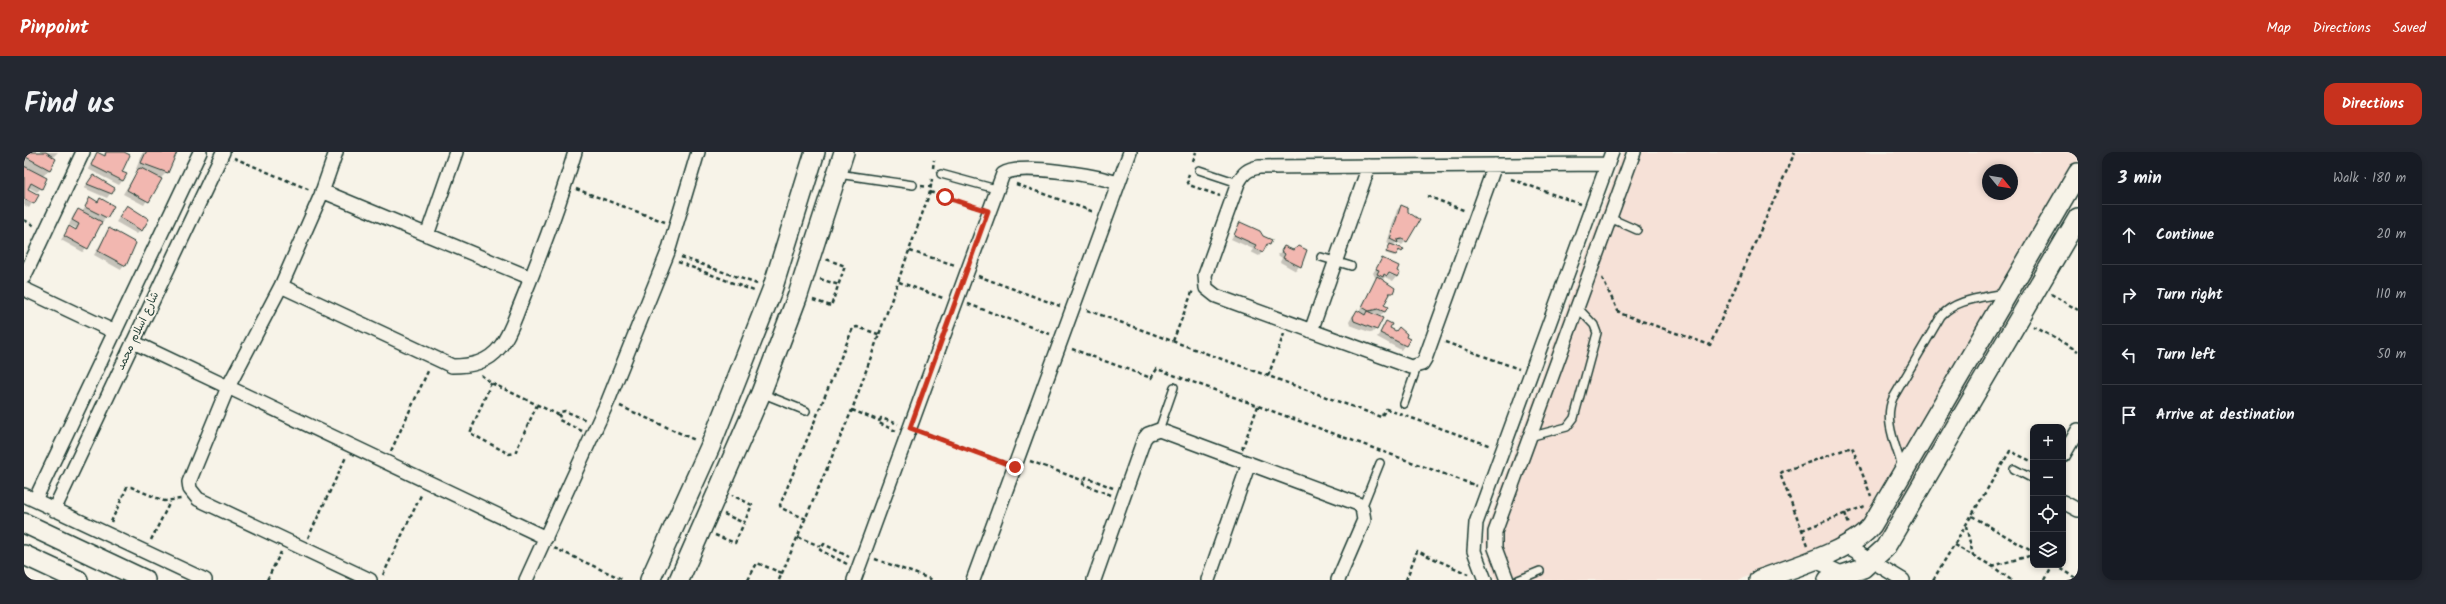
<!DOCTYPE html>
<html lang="en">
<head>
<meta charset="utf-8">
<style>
  :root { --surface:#171b24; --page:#242831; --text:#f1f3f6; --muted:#9ea1a6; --line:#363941; --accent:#c8321e }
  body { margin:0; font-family:Kalam,"Playpen Sans Arabic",sans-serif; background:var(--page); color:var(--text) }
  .controls { position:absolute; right:12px; bottom:12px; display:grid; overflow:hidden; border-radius:8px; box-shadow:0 2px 6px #0003 }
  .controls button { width:36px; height:36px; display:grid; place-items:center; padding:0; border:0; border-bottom:1px solid var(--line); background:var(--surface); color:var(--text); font:20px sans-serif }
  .compass { position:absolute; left:1958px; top:12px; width:36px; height:36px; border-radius:50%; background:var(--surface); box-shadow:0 2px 6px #0003; rotate:120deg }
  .stop { position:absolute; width:12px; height:12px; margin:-9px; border:3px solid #c8321e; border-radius:50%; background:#fff }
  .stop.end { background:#c8321e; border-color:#fff; box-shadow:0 1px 4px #0008 }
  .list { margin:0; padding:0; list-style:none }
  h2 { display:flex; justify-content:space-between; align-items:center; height:52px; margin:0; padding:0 16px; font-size:17px }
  h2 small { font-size:13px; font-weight:400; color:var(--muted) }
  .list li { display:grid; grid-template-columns:26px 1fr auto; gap:12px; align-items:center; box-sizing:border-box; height:60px; padding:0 16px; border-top:1px solid var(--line) }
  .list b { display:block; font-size:15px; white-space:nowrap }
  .list em { font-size:13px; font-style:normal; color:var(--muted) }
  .icon { flex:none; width:22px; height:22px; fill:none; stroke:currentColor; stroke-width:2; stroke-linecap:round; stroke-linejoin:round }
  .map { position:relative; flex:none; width:2054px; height:428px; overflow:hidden; border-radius:12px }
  header { display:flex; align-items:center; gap:24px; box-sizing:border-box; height:56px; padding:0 20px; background:var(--accent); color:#fff }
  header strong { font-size:19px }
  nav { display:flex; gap:22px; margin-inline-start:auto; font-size:14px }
  .intro { display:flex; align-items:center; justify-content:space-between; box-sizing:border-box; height:96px; padding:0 24px }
  h1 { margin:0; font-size:28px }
  .button { padding:10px 18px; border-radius:12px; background:var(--accent); color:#fff; font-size:14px; font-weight:700 }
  main { display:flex; gap:24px; padding:0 24px }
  aside { flex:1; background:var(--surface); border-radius:12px; box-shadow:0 2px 6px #0003 }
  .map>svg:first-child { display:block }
  .built { fill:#f6e1d7; fill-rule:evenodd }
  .shadow { fill:#0003; fill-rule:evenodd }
  .building { fill:#f2b7b0; stroke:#1f3d34 }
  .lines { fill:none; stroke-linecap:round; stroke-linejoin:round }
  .lane-casing { stroke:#1f3d34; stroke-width:10 }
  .street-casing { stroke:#1f3d34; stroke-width:16 }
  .secondary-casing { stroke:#1f3d34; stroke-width:22 }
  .path { stroke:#1f3d34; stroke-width:2.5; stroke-dasharray:4 3; stroke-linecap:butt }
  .lane { stroke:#f7f3e8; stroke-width:7 }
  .street { stroke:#f7f3e8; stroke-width:13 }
  .secondary { stroke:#f7f3e8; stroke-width:19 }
  .route { stroke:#c8321e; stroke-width:5 }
  .labels { text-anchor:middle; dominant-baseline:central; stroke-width:4; stroke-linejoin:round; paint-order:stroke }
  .street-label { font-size:11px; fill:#1f3d34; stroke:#f7f3e8 }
</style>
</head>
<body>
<header>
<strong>Pinpoint</strong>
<nav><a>Map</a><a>Directions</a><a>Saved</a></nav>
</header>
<div class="intro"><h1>Find us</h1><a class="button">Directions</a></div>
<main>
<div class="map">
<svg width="2054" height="428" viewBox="0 0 2054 428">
  <rect width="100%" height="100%" fill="#f7f3e8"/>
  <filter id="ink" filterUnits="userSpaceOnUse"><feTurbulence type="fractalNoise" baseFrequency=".025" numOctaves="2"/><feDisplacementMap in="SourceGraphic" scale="8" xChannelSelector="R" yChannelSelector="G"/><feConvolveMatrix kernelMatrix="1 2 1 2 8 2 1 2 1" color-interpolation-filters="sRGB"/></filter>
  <g filter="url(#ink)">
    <path class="built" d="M1599,0H2054V43L1856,384L1845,377L1714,428H1471L1460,389L1463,374ZM1964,18H1988V42H1964Z"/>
    <path class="shadow" d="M0,0H34L28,6L31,8L25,18L18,25L17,36L13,40L4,35L2,38L13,43L5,56L0,53Z
      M81,0H98L99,28L95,33L64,17L73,1L79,4Z
      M119,0H151L143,20L137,26L120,53L99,42L114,18L112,17Z
      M69,24L90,36L83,46L60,36Z
      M67,47L73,50L76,48L89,54L59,100L37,88L45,75L51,78L52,76L45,73L50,62L54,58L58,60Z
      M103,54L117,78L113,82L92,70Z
      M1377,54L1383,61L1382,89L1378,93L1373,90L1369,94L1379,97L1370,104L1361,101L1366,93L1363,91L1373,58Z
      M1217,71L1247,89L1235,104L1227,100L1229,97L1207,87Z
      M85,77L111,91L97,118L70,103Z
      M1260,95L1281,104L1272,119L1256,110L1258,106L1254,103Z
      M1358,107L1375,121L1369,129L1361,125L1358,128L1368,140L1359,154L1360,160L1356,164L1350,161L1346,162L1352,177L1348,181L1326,173L1325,170L1329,163L1335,160L1352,127L1349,121ZM1360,118L1369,122V124L1360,120Z
      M1363,170L1365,177L1384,188L1377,198L1353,185Z"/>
    <path class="building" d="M0,0H22L32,7L26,18L0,4Z
      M73,0L81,4L82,0H100L106,3L98,20L103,22L99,29L67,13Z
      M122,0H153L144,21L117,11Z
      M0,14L23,26L18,37L7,31L4,37L15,43L10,52L0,47Z
      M117,16L138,27L125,50L103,38L114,17Z
      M69,23L91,36L88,42L63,32Z
      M66,45L74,50L76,46L90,54L83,66L61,55Z
      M103,53L125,67L118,79L95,65Z
      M1377,53L1384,56V60L1396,68L1383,90L1378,87L1373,88L1374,91L1366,87Z
      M54,57L78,70L64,97L40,84L45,74L52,78L55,72L48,68Z
      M1216,70L1236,79L1239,84L1248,88L1246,93L1243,92L1239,100L1230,96L1232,93L1210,83Z
      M85,76L112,91L102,114L74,99Z
      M1366,92L1380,97L1378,100L1375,98L1372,103L1362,100Z
      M1260,94L1269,98L1275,94L1283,98L1277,115L1259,106L1261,102L1257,99Z
      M1358,106L1375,114L1373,119L1376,121L1374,125L1365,121L1363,124L1360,122L1359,125L1353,122L1355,118L1352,117Z
      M1353,124L1371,136L1369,141H1364L1366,142L1360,153L1364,155L1361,160L1354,157L1345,159L1338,155Z
      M1333,158L1341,163L1343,159L1359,166L1353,178L1330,169L1329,165Z
      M1362,169L1368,172L1366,176L1372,179L1375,175L1383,182L1382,185L1386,187L1382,194L1356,181Z"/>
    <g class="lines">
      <defs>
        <path id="lane" d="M1175,18L1214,31
          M814,22L889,33
          M917,22L972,37
          M1586,66L1613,78
          M1297,105L1327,114
          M737,241L782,259
          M1380,252L1393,215
          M1135,278L1150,235
          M1505,285L1543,275L1550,266L1573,181L1570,173L1553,155
          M1878,315C1872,293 1859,268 1869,246L1917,164C1932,147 1958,146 1980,141
          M1990,317L2009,327
          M1338,356L1356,311
          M1494,428L1516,419"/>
        <path id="street" d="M312,0L297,43L257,134L204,235L165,330L166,337L174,347L346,428
          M1471,13L1401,207L1398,212L1387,215L1192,144L1182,136L1181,123L1214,31C1219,21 1224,17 1235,15L1584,12
          M298,39L507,126
          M403,83L432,0
          M0,125L59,0
          M257,134L428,214C446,214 464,211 476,195C486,183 491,165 497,151C517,102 536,51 551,0
          M0,137L91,180
          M1287,179L1345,14
          M109,190L522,386
          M2039,304L2054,278
          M0,343L181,428
          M11,348L176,0
          M2039,350L2054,358
          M30,358L199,0
          M1821,393L1879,428
          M1789,408L1824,424
          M502,428L584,249L644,100L674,0
          M830,428L979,22C996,10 1073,24 1094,31
          M949,428L1106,0
          M1070,428L1120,287L1124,282L1135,278L1334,352L1338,356L1340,368L1314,428
          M1184,428L1225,311
          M1461,428L1450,399L1452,371L1588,0
          M1483,428L1471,396V380L1610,0"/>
        <path id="secondary" d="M0,371L121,428
          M0,403L54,428
          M626,428L686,295L748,138L791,0
          M655,428L737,241L774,143L820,0
          M1735,428C1767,416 1828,399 1848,373L2054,21
          M1804,428L1839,416L1861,396L2054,66"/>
      </defs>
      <use href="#lane" class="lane-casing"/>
      <use href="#street" class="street-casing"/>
      <use href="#secondary" class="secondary-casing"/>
      <path class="path" d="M210,6L286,38
        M1169,9L1172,0
        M909,16L910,8
        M1165,22L1163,28L1165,33L1196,44
        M1487,27L1556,52
        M992,32L1070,60
        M897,34L907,35
        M552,37L641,70
        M906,40L953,56
        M1403,44L1442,59
        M0,68L11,74
        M886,99L931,113
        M657,105L733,132
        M654,110L730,139
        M954,124L1036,154
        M1578,126L1594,159L1598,162L1686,193L1771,0
        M796,127L815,133
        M875,130L919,146
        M2027,142L2054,158
        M789,148L807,154L821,114L802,107
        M944,152L1026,182
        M1063,158L1357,265L1362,257L1467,294
        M2009,174L2054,199
        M1149,189L1169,138
        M1421,190L1495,217
        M1048,197L1127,226L1133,217L1453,334
        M457,223L467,231L535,263
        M1244,224L1260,182
        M467,231L446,281L485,302L491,301L513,253
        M596,254L671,288
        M828,258L856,269
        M558,279L535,268L536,260L541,259L562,268
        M872,279L855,271L857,266L874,272
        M897,280L979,310
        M1218,297L1234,254
        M367,299L405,217
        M1006,309L1060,329
        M1087,343L1059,332L1062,325L1089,336
        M1821,361L1825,373
        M700,362L720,371
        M1948,364L2009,400
        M782,367L757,356L756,353L829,176L833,175L857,183
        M87,370L103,335H107L140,349L157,347
        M1942,374L1949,403
        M1778,378L1841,354
        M691,383L711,391L728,353L708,343
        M774,385L798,395
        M284,386L322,305
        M127,388L146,350
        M1784,393L1756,322L1758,320L1828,295L1847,344
        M1930,393L1968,414L1987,428
        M530,396L600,428
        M851,407L909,428
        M823,412L796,398L800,392L825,405
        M2031,413L2054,427
        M1968,414L2009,403
        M359,423L398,341
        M243,428L257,400
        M724,428L733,411L758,421
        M755,428L828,258L906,40L908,27
        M1382,428L1393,399L1444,422
        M1909,428L1986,299L2009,310
        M2021,428L2029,413"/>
      <use href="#lane" class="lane"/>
      <use href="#street" class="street"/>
      <use href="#secondary" class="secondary"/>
    </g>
  </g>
  <g class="lines" filter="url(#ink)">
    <path class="route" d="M921,45L964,59L886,276L991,315"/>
  </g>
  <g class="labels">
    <g class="street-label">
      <text transform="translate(114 179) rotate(-65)">شارع اسلام محمد</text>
    </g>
  </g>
</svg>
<div class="controls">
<button>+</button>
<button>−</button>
<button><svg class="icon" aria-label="locate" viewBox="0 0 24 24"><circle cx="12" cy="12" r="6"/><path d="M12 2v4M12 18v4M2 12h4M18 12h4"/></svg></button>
<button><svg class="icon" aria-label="layers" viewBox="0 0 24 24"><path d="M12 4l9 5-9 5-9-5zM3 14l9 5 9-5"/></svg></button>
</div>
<svg class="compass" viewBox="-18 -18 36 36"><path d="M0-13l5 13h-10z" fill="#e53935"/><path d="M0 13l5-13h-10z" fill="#9ea1a6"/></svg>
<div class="stop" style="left:921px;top:45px"></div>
<div class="stop end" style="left:991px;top:315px"></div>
</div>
<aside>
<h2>3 min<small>Walk · 180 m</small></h2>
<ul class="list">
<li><svg class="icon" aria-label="ahead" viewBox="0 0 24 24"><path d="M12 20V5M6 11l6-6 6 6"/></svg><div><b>Continue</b></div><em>20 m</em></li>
<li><svg class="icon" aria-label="right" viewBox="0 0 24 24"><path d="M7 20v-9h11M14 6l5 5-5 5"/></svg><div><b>Turn right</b></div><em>110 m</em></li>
<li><svg class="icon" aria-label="left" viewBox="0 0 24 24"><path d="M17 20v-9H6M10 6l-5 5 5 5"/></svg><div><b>Turn left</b></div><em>50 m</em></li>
<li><svg class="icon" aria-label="arrive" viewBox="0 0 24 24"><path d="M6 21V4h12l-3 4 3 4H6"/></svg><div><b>Arrive at destination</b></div></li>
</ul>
</aside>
</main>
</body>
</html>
